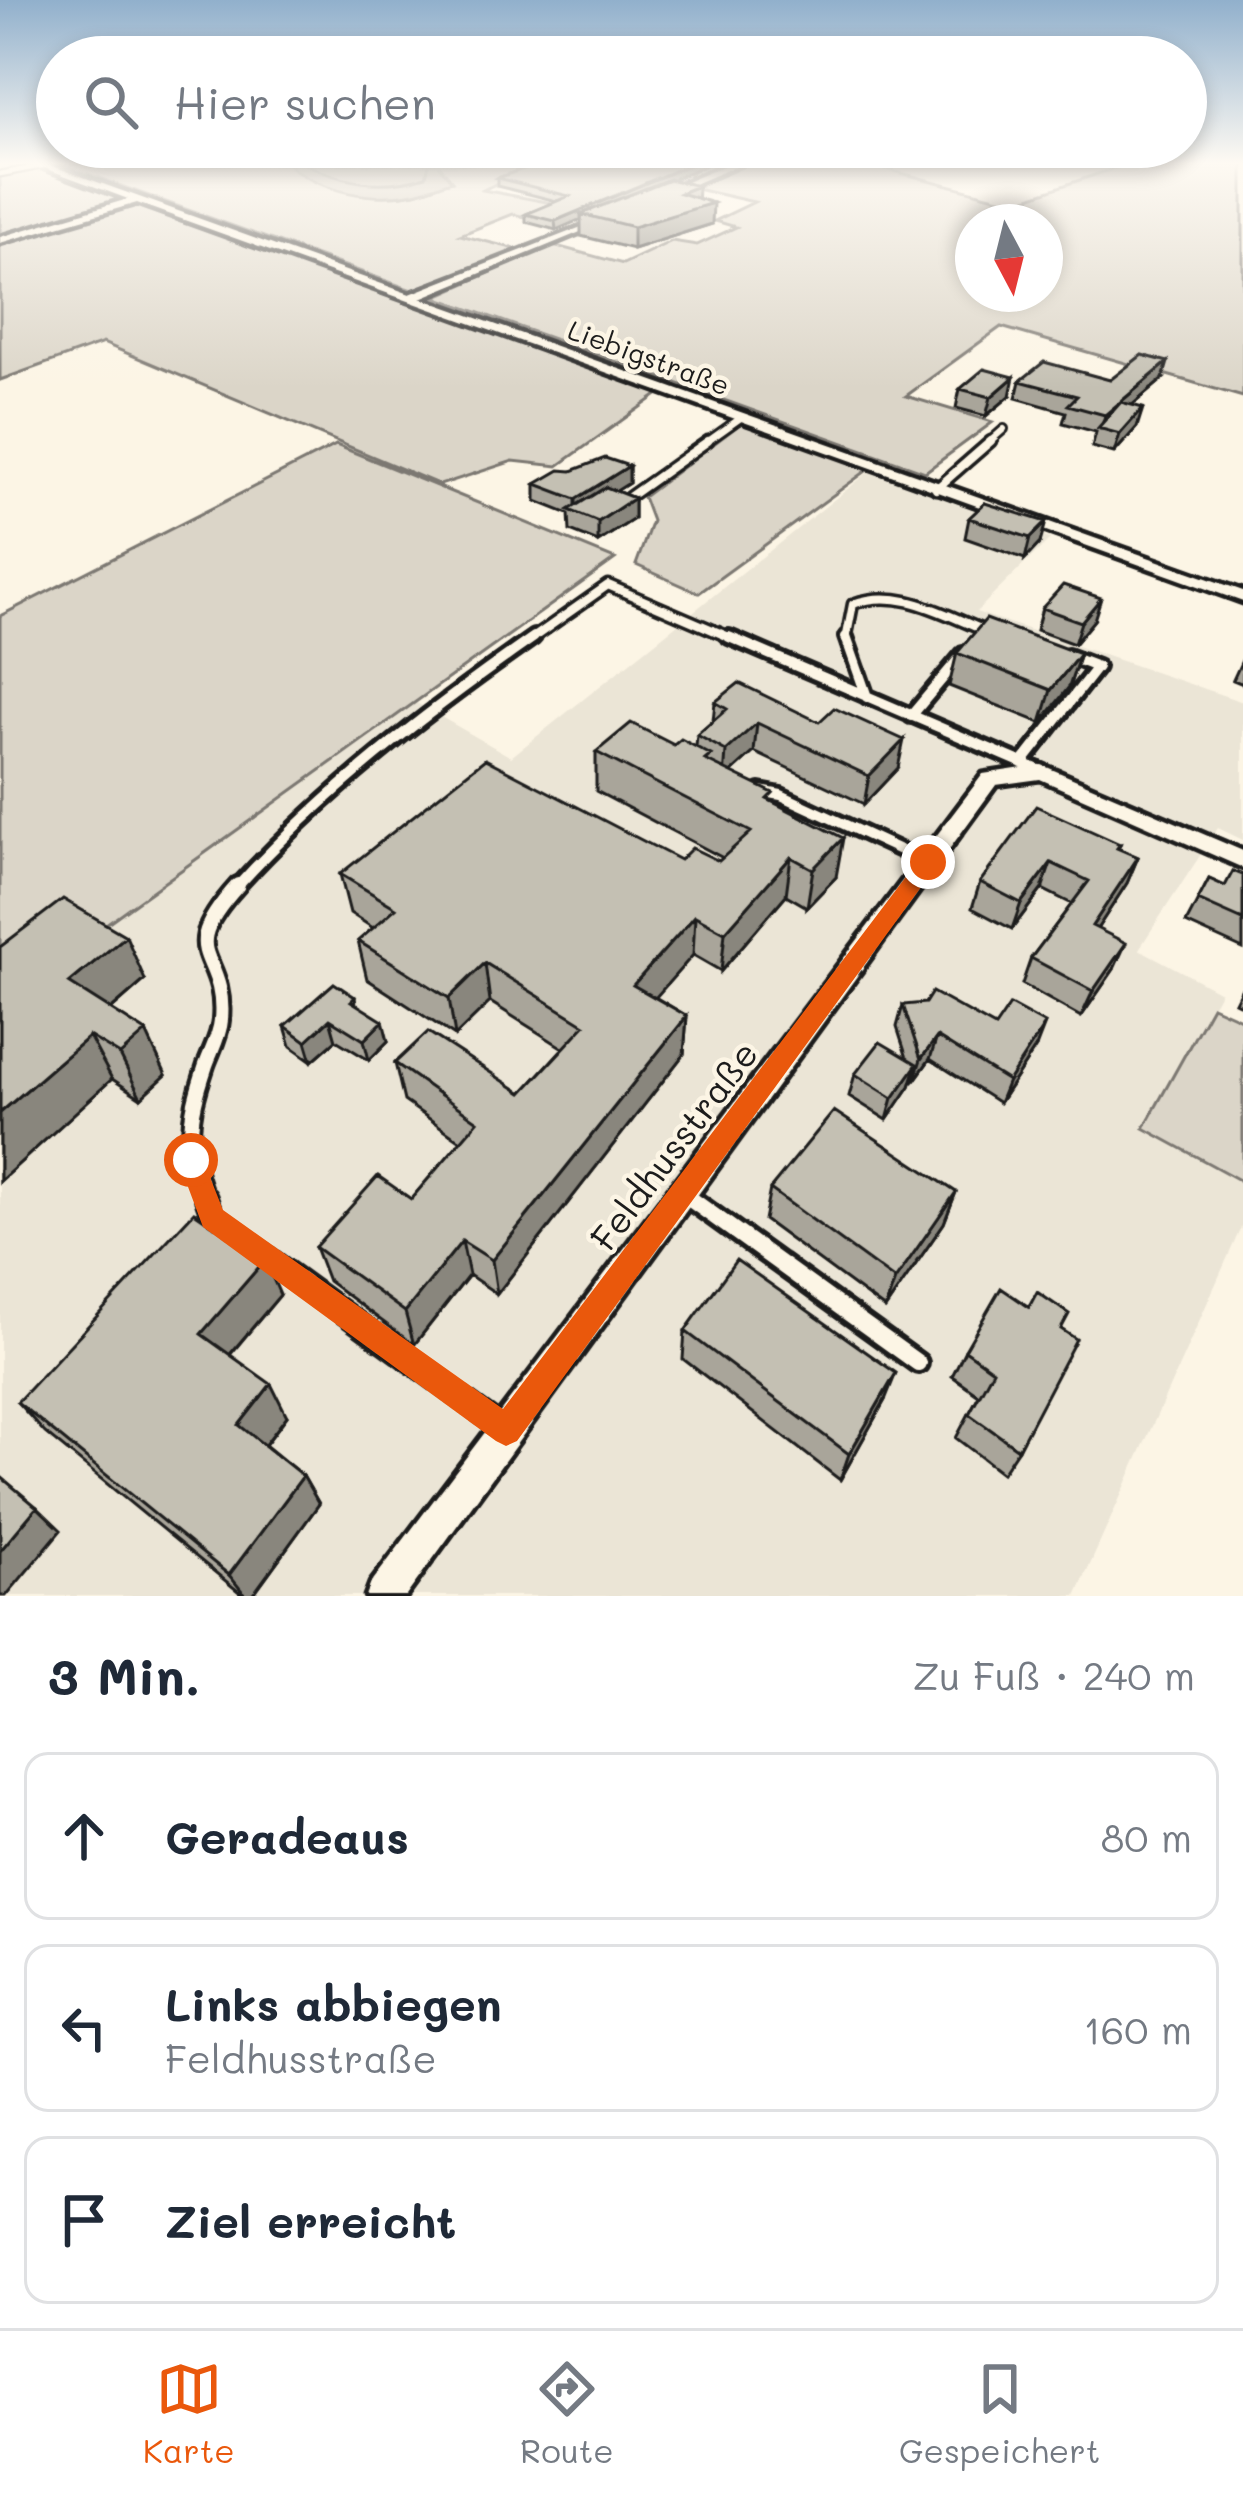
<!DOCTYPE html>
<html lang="de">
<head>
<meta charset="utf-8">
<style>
  :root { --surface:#fff; --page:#f6f6f7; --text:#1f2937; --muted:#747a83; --line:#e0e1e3; --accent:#ea580c }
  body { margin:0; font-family:Mali,sans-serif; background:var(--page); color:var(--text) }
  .compass { position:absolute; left:955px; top:204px; width:108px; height:108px; border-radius:50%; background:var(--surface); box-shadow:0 6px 18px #0003; rotate:173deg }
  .stop { position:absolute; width:36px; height:36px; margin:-27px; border:9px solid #ea580c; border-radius:50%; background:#fff }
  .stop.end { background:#ea580c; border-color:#fff; box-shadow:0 3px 12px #0008 }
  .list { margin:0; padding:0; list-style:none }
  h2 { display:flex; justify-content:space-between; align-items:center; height:156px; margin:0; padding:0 48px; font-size:51px }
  h2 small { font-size:39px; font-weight:400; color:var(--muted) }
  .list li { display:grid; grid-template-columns:78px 1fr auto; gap:36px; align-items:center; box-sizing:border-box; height:168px; margin:0 24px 24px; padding:0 24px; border:3px solid var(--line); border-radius:24px }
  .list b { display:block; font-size:45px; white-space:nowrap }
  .list p { margin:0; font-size:39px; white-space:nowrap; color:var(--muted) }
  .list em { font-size:39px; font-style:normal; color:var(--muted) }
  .icon { flex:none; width:66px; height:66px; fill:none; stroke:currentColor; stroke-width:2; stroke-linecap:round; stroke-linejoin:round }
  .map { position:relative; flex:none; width:1243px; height:1596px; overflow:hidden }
  .search { position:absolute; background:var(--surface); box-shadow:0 6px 18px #0003; left:36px; right:36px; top:36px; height:132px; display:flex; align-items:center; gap:30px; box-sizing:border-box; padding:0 42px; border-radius:66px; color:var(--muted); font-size:45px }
  .sheet { height:732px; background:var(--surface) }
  nav { display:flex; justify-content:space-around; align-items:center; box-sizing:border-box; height:168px; border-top:3px solid var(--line); background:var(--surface); font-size:33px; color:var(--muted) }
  nav a { display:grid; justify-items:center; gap:6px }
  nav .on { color:var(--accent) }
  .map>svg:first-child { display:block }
  .built { fill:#ebe5d6 }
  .green { fill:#dbd5c8; stroke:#7c7872; stroke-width:3; fill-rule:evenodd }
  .water { fill:#b0aba1; stroke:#75726c; stroke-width:3 }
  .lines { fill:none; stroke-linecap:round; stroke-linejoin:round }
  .shore { stroke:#575551; stroke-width:3 }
  .lane-far5-casing { stroke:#1c1c1c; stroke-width:9 }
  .lane-far4-casing { stroke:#1c1c1c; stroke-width:12 }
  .lane-far3-casing { stroke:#1c1c1c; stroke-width:15 }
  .lane-far2-casing { stroke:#1c1c1c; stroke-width:20 }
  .lane-far1-casing { stroke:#1c1c1c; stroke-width:22 }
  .lane-casing { stroke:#1c1c1c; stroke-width:26 }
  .street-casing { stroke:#1c1c1c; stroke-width:9 }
  .lane-far5 { stroke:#fcf5e5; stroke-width:4.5 }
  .lane-far4 { stroke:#fcf5e5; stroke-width:6 }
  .lane-far3 { stroke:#fcf5e5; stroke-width:8 }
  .lane-far2 { stroke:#fcf5e5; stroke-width:10 }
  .lane-far1 { stroke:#fcf5e5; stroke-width:14 }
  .lane { stroke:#fcf5e5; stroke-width:16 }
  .street { fill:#fcf5e5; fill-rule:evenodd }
  .wall { fill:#a9a59a; stroke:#1c1c1c; stroke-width:3 }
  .shaded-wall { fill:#89867d; stroke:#1c1c1c; stroke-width:3 }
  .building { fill:#c4c0b3; stroke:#1c1c1c; stroke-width:3 }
  .route { fill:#ea580c }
  .labels { text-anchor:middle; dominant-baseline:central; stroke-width:9; stroke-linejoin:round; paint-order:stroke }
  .far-street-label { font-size:27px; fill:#1c1c1c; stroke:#fcf5e5 }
  .near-street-label { font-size:36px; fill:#1c1c1c; stroke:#fcf5e5 }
</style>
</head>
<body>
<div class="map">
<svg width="1243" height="1596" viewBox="0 0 1243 1596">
  <rect width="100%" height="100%" fill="#fcf5e5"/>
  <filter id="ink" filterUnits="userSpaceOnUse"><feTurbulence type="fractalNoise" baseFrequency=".00833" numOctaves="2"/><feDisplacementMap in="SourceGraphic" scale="24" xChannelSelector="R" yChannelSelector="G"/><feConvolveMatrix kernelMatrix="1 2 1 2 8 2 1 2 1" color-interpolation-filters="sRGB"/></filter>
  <g filter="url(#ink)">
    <path class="built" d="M870,471L1050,539L976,612L1243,702V840L1218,828L1139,949L1220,992L1145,1128L1243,1182V1223L1076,1596H0V1000L413,701L511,757Z"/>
    <path class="green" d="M60,164H288C318,191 375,201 415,193C427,190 439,184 451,181L438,164H537L483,190L605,213L574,229L513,214L460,235L520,250L412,290Z
      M748,164H865L1015,202L1127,164H1243V397L1001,327L906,396L993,422L925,472L435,297L553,245L623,264L672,241L697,245L736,227L715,221L754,202L692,188ZM973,222H1045V294H973Z
      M40,167L127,201L0,236V173Z
      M130,204L663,391L558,466L513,461L440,485L103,343L0,380V243Z
      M744,421L869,469L699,593L636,565L652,521L643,497Z
      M336,445L615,559L0,1000V616Z
      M1212,1006L1243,1020V1182L1144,1128Z"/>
    <path class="water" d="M288,164H438L452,181C440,184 428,190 415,193C373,202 319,192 288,164Z"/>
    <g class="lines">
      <path class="shore" d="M306,164C344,184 385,189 426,176L429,164"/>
      <defs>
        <path id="lane-far5" d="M0,174L42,166"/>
        <path id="lane-far4" d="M704,444L742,417
          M987,444L1004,429"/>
        <path id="lane-far3" d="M936,489L991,441
          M629,497L708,441
          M530,640L608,585L736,640
          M846,640L853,604C898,587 941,613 983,630"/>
        <path id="lane-far2" d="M729,637L1039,770
          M846,637L867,697
          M911,716L963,654
          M1022,763L1097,667L1068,656
          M760,791L781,795L928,863
          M236,888C324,791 427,712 534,637"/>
        <path id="lane-far1" d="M685,1195L694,1201
          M207,1201C185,1145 187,1122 206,1065C211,1051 220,1035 221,1020C227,949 171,959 238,885"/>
        <path id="lane" d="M206,1198L213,1218L501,1427
          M689,1198L918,1363"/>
        <path id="street" d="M34,164H47L410,294L607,217V221L421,298L1243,591V602L137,203L0,243V237L128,199Z
          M728,164H741L668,195L660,193Z
          M1042,765L1243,851V868L1040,779L996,785L406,1596H366L371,1583L983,774Z"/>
      </defs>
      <use href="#lane-far5" class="lane-far5-casing"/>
      <use href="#lane-far4" class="lane-far4-casing"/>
      <use href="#lane-far3" class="lane-far3-casing"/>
      <use href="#lane-far2" class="lane-far2-casing"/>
      <use href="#lane-far1" class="lane-far1-casing"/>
      <use href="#lane" class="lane-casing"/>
      <use href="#street" class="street-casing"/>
      <use href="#lane-far5" class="lane-far5"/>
      <use href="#lane-far4" class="lane-far4"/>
      <use href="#lane-far3" class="lane-far3"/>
      <use href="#lane-far2" class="lane-far2"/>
      <use href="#lane-far1" class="lane-far1"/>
      <use href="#lane" class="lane"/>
      <use href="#street" class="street"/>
    </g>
    <path class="wall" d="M538,164H708L672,180L698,198L712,224L633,249L581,236V219L556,230L526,222V214L557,201L497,186V178Z
      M1163,379L1132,405L1137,427L1114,453L1092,447L1096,432L1063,423L1066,412L1016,398L1020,381Z
      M960,389L1010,396L986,416L956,408Z
      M629,466V483L616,491L634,498V519L598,542L570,531L569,514L536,501V484L572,471Z
      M985,503L1040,543L1025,559L965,538L969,518Z
      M1042,608L1094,620L1074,644L1036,630Z
      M957,653L1080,654L1069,687L1041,723L949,686Z
      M1243,658V684L1233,680Z
      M715,702L898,768L864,804L754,752L731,773L772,801L836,877L807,907L786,895L721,971L693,955L655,997L687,1016L684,1054L497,1294L469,1275L414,1345L328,1281L315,1247L411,1199L461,1141L404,1101L395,1063L522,1093L563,1048L490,1002L455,1036L367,979L358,941L373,928L350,913L340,874L680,860L719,861L723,858L596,791V752L674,745L696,747L697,735L713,721Z
      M1120,844L1118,848L1138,857L1127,883L1097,929L1114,969L1081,1017L1022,984L1031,958L1072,904L1042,889L1012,929L972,908L980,882Z
      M1243,875V949L1186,923L1209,879L1225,886Z
      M0,947L145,980L111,1010L166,1075L141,1098L112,1079L0,1181Z
      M1243,986V1006L1235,1002Z
      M355,997L356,1004L388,1041L369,1060L336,1040L312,1061L291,1046L285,1026Z
      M903,1005L995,1027L1036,1047L999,1103L930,1059L914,1081L913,1078L910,1086L887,1120L849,1096L855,1074L907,1058L897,1027Z
      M770,1189L956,1192L944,1223L885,1309L764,1220Z
      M280,1295L230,1355L287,1416L265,1445L303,1476L319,1504L252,1596H244L45,1433L17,1402Z
      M1061,1329L1018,1449L1002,1473L956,1438L979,1395L952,1376L965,1350Z
      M685,1331L885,1400L840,1480L683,1359Z"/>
    <path class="shaded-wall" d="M691,164H708L588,216L581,214V219L556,230L555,221Z
      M698,186L697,207L713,203L712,224L633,249V227L680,193Z
      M1168,362L1163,379L1104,429H1101L1105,415Z
      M1014,377L1010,396L986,416L991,397Z
      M1143,408L1137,427L1114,453L1120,434Z
      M629,466V483L580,514L576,513V499Z
      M634,498V519L598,542V522Z
      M1046,522L1040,543L1025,559L1030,538Z
      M1101,598L1094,620L1074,644L1081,622Z
      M1080,654L1069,687L1041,723L1051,690Z
      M757,723L754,752L724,779L726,751Z
      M904,740L898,768L864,804L869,776Z
      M843,838L836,877L807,907L813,869Z
      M791,857L786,895L721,971L725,932Z
      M1138,857L1127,883L1082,952L1092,926Z
      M1051,863L1042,889L1012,929L1021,903Z
      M695,916L693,955L633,1023V985Z
      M126,936L145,980L91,1027L69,983Z
      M1126,943L1114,969L1081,1017L1093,991Z
      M485,963L490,1002L455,1036L449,998Z
      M687,1016L684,1054L497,1294L492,1260Z
      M330,1019L336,1040L312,1061L306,1041Z
      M383,1021L388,1041L369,1060L364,1040Z
      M1045,1024L1036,1047L999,1103L1008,1081Z
      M146,1032L166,1075L141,1098L120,1055Z
      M89,1036L112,1079L0,1181V1113Z
      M937,1037L930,1059L914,1081L921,1059Z
      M917,1064L910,1086L887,1120L893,1098Z
      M956,1192L944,1223L885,1309L895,1280Z
      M462,1241L469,1275L414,1345L405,1312Z
      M265,1260L280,1295L220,1366L201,1334Z
      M896,1373L885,1400L840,1480L849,1454Z
      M271,1384L287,1416L257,1455L239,1425Z
      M303,1476L319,1504L252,1596H246L229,1575Z
      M37,1507L61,1530L6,1596H0V1551Z"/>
    <path class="building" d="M538,164H691L555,221L526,214L569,196L497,178Z
      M669,179L698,186L680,193L713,203L633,227L581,214Z
      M1142,355L1168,362L1105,415L1068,405L1077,396L1020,381L1044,362L1110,380Z
      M984,369L1014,377L991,397L960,389Z
      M1121,402L1143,408L1120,434L1098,428Z
      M605,458L629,466L576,499L536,484L560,470L572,471Z
      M606,487L634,498L598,522L569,510Z
      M985,503L1046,522L1030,538L969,518Z
      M1063,585L1101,598L1081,622L1042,608Z
      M986,619L1080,654L1051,690L957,653Z
      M739,683L819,722L834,708L904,740L869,776L757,723L726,751L697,735L727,709L715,702Z
      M631,723L674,745L681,739L711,755L705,760L773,793L767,799L843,838L813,869L791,857L725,932L695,916L633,985L687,1016L492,1260L462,1241L405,1312L315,1247L378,1176L411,1199L478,1121L395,1063L428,1032L522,1093L585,1025L485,963L449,998L358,941L396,908L340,874L485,759L680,860L692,848L719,861L751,832L596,752Z
      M1036,806L1120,844L1117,848L1138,857L1092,926L1126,943L1093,991L1031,958L1089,881L1051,863L1021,903L980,882Z
      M1233,871L1243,875V920L1198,900L1209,879L1225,886Z
      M63,899L126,936L69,983L146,1032L120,1055L89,1036L0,1113V947Z
      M334,983L355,997L351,1001L383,1021L364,1040L330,1019L306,1041L285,1026Z
      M932,992L995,1027L1010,1005L1045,1024L1008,1081L937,1037L921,1059L903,1005L925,1003Z
      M880,1042L917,1064L893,1098L855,1074Z
      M834,1111L956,1192L895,1280L770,1189Z
      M194,1212L265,1260L201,1334L271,1384L239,1425L303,1476L229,1575L17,1402Z
      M736,1260L896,1373L849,1454L685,1331Z
      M1001,1288L1029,1307L1037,1292L1069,1314L1061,1329L1076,1339L1018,1449L969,1414L993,1370L965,1350Z
      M0,1476L37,1507L0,1551Z"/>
  </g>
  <linearGradient id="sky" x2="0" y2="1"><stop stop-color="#91b0cc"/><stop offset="0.42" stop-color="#fefaf3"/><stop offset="1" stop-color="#fefaf3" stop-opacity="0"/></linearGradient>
  <rect width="1243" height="388" fill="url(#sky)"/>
  <path class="route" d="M928,855L938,862L935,868L517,1441L506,1446L496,1441L203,1227L178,1160L182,1152L191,1148L200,1152L223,1210L503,1409L921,857Z"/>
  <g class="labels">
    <g class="far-street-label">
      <text transform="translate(649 357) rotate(20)">Liebigstraße</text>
    </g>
    <g class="near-street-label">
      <text transform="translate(673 1145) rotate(-53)">Feldhusstraße</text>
    </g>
  </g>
</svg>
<svg class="compass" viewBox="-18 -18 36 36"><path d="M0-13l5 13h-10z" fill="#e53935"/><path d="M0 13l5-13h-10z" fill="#747a83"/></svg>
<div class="stop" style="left:191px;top:1160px"></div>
<div class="stop end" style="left:928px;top:862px"></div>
<div class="search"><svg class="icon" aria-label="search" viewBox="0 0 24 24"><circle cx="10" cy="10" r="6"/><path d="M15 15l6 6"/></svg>Hier suchen</div>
</div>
<section class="sheet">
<h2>3 Min.<small>Zu Fuß · 240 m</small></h2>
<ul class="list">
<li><svg class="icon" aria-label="ahead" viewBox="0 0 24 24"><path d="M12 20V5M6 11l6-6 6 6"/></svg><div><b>Geradeaus</b></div><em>80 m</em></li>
<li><svg class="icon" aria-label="left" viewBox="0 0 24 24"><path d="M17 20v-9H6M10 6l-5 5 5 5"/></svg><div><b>Links abbiegen</b><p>Feldhusstraße</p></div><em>160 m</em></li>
<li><svg class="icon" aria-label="arrive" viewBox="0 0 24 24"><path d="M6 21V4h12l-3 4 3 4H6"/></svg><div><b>Ziel erreicht</b></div></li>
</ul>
</section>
<nav>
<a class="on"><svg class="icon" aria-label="map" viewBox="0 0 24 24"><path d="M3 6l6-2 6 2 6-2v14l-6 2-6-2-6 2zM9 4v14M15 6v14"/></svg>Karte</a>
<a><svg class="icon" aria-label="directions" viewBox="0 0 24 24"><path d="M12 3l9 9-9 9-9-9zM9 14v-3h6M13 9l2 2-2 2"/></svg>Route</a>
<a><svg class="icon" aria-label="saved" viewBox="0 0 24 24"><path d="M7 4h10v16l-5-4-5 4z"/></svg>Gespeichert</a>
</nav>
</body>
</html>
